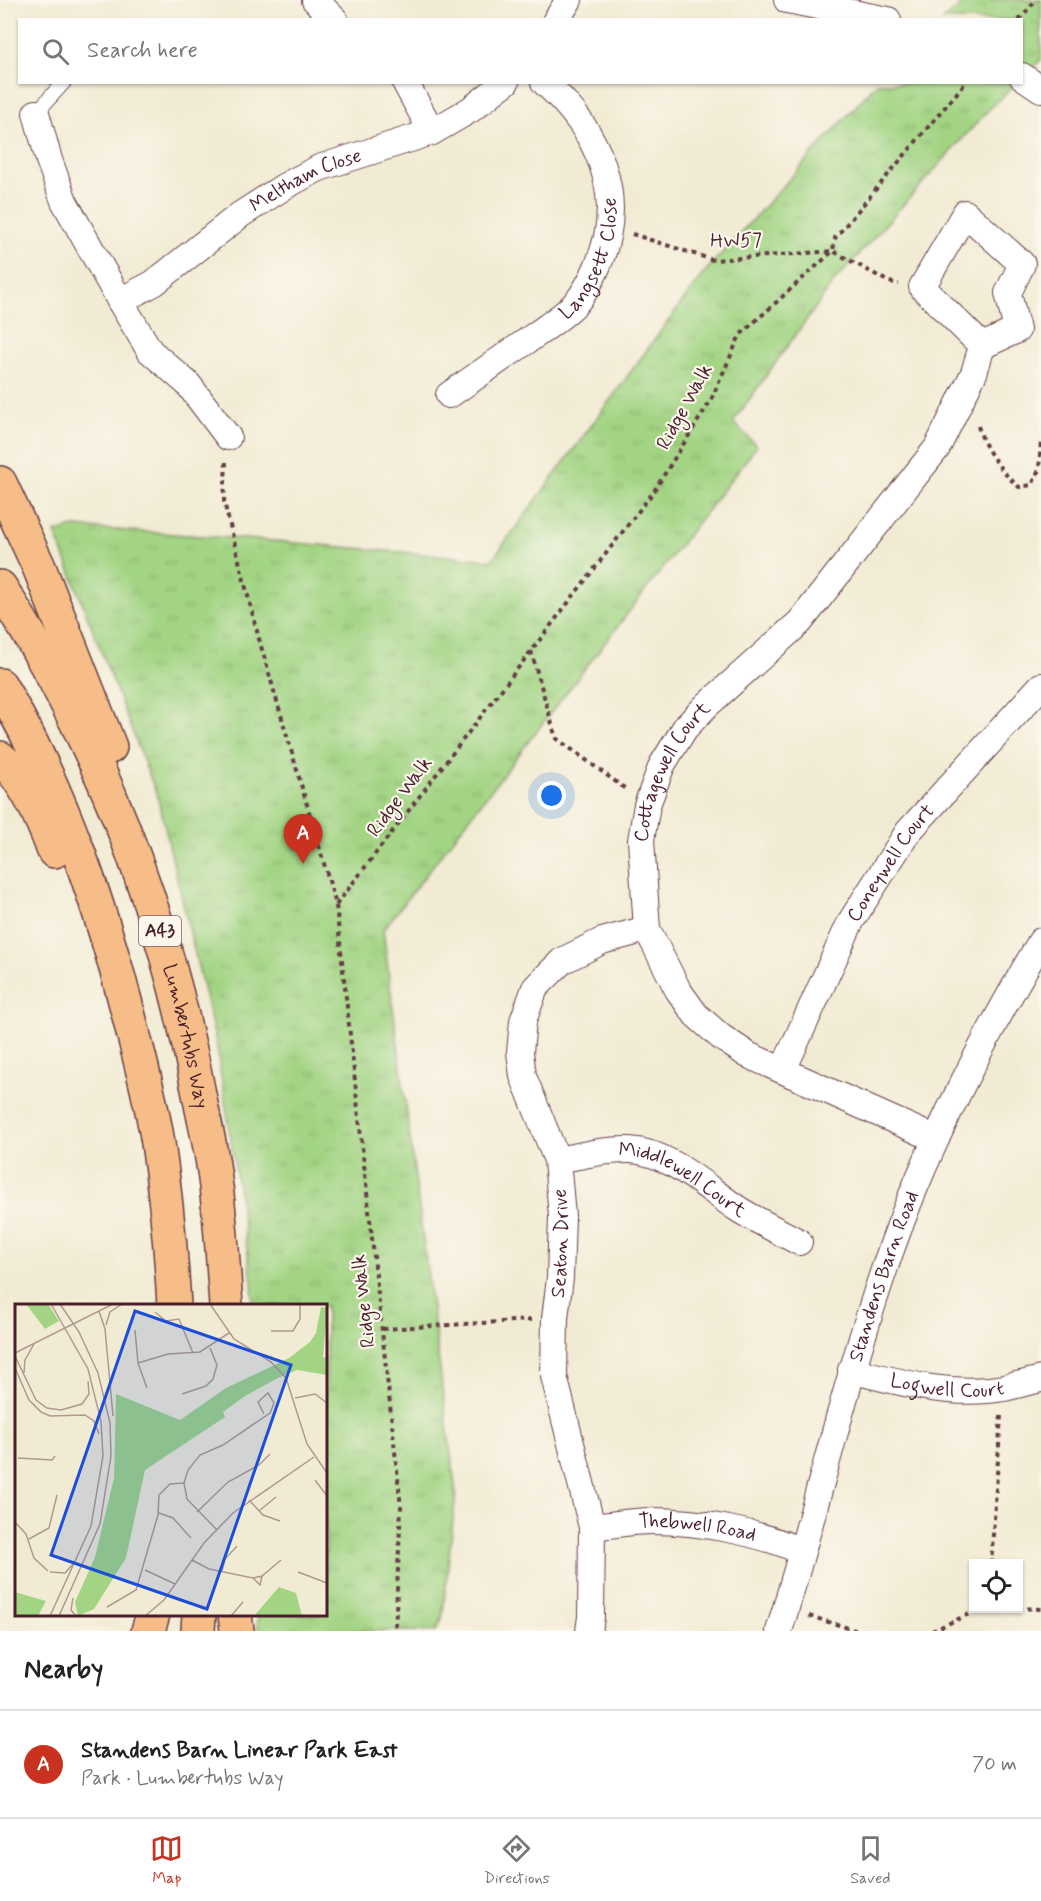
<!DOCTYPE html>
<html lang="en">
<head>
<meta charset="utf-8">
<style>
  :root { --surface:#fff; --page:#f6f6f6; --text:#222; --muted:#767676; --line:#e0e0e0; --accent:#c8321e }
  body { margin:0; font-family:Mynerve,sans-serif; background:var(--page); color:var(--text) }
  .controls { position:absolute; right:18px; bottom:18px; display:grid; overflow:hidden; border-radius:0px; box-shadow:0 2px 4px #0004 }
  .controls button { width:54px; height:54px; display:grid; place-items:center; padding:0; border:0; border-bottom:2px solid var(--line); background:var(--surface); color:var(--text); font:30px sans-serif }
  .you { position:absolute; left:552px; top:796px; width:21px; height:21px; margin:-15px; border:4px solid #fff; border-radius:50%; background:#1a73e8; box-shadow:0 0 0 9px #1a73e833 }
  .badge { display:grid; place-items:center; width:39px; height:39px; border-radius:50%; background:var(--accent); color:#fff; font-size:20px; font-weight:700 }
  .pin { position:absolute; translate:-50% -50px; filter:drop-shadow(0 2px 3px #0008) }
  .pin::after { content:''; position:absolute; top:32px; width:21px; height:18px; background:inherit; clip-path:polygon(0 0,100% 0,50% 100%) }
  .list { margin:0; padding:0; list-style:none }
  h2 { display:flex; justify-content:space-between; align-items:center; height:78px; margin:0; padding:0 24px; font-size:26px }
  h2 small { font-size:20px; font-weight:400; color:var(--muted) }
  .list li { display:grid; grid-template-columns:39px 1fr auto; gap:18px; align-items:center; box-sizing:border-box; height:108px; padding:0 24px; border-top:2px solid var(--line) }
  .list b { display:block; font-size:22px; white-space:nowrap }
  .list p { margin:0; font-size:20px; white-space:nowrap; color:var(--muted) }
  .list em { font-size:20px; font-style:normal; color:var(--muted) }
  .icon { flex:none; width:33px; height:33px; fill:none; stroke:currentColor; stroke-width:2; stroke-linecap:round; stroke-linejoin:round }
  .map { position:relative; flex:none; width:1041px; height:1631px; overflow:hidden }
  .search { position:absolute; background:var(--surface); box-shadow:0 2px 4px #0004; left:18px; right:18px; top:18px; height:66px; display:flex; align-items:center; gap:15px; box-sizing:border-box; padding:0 21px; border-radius:0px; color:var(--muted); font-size:22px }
  .sheet { height:186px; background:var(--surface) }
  nav { display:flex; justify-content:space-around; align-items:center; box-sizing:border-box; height:84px; border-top:2px solid var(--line); background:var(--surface); font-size:16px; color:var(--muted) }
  nav a { display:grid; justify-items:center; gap:3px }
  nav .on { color:var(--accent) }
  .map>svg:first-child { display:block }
  .grass { fill:url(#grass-tufts); stroke:#767a57; stroke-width:1.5 }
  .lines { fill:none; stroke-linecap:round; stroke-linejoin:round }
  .service-casing { stroke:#633e44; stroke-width:16 }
  .minor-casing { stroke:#633e44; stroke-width:28 }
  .trunk-casing { stroke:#633e44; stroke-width:36 }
  .path { stroke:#633e44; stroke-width:4; stroke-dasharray:4.5 4.5; stroke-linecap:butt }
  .service { stroke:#fff; stroke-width:14 }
  .minor { stroke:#fff; stroke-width:26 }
  .trunk { stroke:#f7bd88; stroke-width:33 }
  .labels { text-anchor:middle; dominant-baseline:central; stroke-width:4.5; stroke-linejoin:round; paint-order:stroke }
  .shield { fill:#fbf7ec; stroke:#7f6065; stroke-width:1.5 }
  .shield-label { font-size:18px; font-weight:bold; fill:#4a1f2b }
  .street-label { font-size:20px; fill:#4a1f2b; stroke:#fbf7ec }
  .inset-road { fill:none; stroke:#af9990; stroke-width:1.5 }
  .view { fill:#1d4ed8; fill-opacity:0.15; stroke:#1d4ed8; stroke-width:3 }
  .inset-edge { fill:none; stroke:#4a1f2b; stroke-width:3 }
</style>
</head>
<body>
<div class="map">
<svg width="1041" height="1631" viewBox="0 0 1041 1631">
  <defs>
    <pattern id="grass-tufts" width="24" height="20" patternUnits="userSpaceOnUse" patternTransform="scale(1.5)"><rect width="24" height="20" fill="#a2d483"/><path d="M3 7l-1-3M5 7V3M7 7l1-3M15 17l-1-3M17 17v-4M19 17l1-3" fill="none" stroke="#8db671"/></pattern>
  </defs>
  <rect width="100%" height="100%" fill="#fbf7ec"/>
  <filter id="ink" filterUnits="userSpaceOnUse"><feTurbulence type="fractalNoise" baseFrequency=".0167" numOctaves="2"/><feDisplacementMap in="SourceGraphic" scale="12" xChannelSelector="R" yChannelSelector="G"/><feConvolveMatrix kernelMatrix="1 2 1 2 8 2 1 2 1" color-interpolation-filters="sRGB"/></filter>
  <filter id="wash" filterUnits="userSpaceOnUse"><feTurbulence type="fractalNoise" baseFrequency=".008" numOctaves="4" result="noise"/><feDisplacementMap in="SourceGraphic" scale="24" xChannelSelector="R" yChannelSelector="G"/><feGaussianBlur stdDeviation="1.35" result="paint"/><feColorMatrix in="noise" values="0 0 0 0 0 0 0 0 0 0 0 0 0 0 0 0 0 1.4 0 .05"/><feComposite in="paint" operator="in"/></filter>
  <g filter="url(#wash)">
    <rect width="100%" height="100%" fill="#f2ebd4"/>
    <path class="grass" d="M967,0H1041V60L1022,78V20H943Z
      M877,83H1017L990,108L833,283L733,422L757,446L383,930L456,1494L442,1619L436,1631H257L258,1615L326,1614V1306L253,1305L252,1281L216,1042L158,798L55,532L74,527L273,541L492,560L703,274Z"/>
  </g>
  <g filter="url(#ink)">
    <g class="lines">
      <defs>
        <path id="service" d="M36,113L64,82"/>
        <g id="minor">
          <path d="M315,0L335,20"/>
          <path d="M787,0L888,20"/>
          <path d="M556,20L569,0"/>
          <path d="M1022,76L1041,89"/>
          <path d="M405,82L432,132"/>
          <path id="s1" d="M36,113L49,160L64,201L120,301L154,283L240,215L285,186L319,168L432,132L470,110L506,82"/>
          <path d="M965,213L1022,264L1008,293L1017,330L982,346L922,287Z"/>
          <path d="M120,301L150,351L188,384L228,437"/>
          <path id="s2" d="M449,395C474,378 499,360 524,343C541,331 560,319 575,304C585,293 592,279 598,265C628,195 598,130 544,82"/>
          <path id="s3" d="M783,1070L851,921L908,832L1041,686"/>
          <path id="s4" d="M936,1139L748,1055L721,1037L696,1015L678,990L647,929L641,840L647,805L662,765L685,728L706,706L800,622L937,448L974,373L982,346"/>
          <path id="s5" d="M557,1160C580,1156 605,1149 630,1150C670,1152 706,1188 738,1209C757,1221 779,1231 799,1242"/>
          <path id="s6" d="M851,1370C901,1383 952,1397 1004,1388C1017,1385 1029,1382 1041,1379"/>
          <path id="s7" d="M592,1527C612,1525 632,1521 652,1521C699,1521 758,1532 801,1551"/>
          <path id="s8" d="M589,1631L591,1617L592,1527L554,1376L555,1318L560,1278L562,1216L557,1160L523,1076L520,1052L523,1021L535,988L562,961L602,941L647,929"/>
          <path id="s9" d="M779,1631C818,1503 847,1373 892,1247C930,1140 984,1038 1041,941"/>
        </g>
        <g id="trunk">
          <path d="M0,483L39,567L110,747"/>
          <path id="s10" d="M0,587C101,744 166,916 200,1099C205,1125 212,1152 215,1179C221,1221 223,1263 226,1306"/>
          <path d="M0,685C63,792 103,912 133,1032C142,1068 152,1105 158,1143C166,1196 171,1251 174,1306"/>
          <path d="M0,758C25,779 43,821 54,851"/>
          <path d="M235,1614L237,1631"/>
          <path d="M148,1631L153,1614"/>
          <path d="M198,1631L199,1614"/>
        </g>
      </defs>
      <use href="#service" class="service-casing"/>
      <use href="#minor" class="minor-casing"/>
      <use href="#trunk" class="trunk-casing"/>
      <path class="path" d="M1019,20L1036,0
        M632,234L713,260L833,251L889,282L899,284
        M978,426C984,448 1001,472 1019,487L1032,485L1039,470L1041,440
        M226,462L224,502L259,639L336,905L401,1507L395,1631
        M531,651L556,738L627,790
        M336,905L654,491L711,400L740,335L833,251L835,238L966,82
        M383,1329L531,1320
        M991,1564L1001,1415
        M1018,1608L1041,1609
        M809,1616L855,1630L865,1631
        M932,1631L982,1608"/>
      <use href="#service" class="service"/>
      <use href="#minor" class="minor"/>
      <use href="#trunk" class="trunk"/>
    </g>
  </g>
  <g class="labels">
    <rect class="shield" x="139" y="916" width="42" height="30" rx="4.5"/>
    <g class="shield-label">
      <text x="160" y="931">A43</text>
    </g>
    <g class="street-label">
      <text stroke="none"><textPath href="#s1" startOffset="430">Meltham Close</textPath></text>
      <text transform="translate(736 241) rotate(-1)">HW57</text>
      <text stroke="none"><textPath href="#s2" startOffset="204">Langsett Close</textPath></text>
      <text transform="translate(685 407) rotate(-61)">Ridge Walk</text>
      <text stroke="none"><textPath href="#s4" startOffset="536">Cottagewell Court</textPath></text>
      <text transform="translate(400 797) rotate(-53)">Ridge Walk</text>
      <text stroke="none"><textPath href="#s3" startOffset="234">Coneywell Court</textPath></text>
      <text stroke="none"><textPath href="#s10" startOffset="489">Lumbertubs Way</textPath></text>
      <text stroke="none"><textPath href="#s5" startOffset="134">Middlewell Court</textPath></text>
      <text stroke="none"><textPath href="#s8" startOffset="393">Seaton Drive</textPath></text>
      <text stroke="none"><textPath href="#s9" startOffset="370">Standens Barn Road</textPath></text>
      <text transform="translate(364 1301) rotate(-96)">Ridge Walk</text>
      <text stroke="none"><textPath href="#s6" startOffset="98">Logwell Court</textPath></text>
      <text stroke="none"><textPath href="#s7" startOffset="106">Thebwell Road</textPath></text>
    </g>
  </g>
  <g transform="translate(15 1304)">
    <rect width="312" height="312" fill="#f2ebd4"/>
    <path d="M11,0H33L44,17L30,25ZM306,3L312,4L308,53L312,54V71L282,66L263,74L230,92L208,108L210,113L130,166L111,254L79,305L63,312L60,298L80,253L99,174L101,90L165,116L211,84L274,54L295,38L301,29ZM264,283L281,289L287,312H239ZM0,288L31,297L23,312H0Z" fill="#a2d483"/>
    <path class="inset-road" d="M195,0L219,35L256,58L271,74L292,140L312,169M84,7L90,25L98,112M140,8L151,17L164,15L178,49M91,21L95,8L107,0M120,26L123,59L153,50L185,48L214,29M256,27H278L285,15V0M0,49L98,0M0,52L21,96L32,104L46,106L67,100L74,90L73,77M123,59L132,84M0,64L14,96L26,108L35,112L70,111L79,117L84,130M9,69L10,56L19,40M167,90L191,82L198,75L202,61L195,44M280,94L300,90L312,99M3,154L37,156L40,152M300,176L312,192M234,196L248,211L265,217M244,207L261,193M182,208L213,178L244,161L255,150M144,209L158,214L176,234M0,218L11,230L19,254L33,267M202,226L172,195L169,179L173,166L185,151L208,141L255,109L259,99L253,89L243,98L249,110M14,235L34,224L42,191M177,256L194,265L238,274L247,272L266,256M130,266L160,280M207,267L210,255L222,242M35,268L50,269L58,260M283,268L312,279M238,274L245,281L247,272M58,294L56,306L61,312M92,303L121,286L143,211L144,191L155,180L169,179M35,312L76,222L88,152L86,117L73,65L36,0M44,312L85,220L96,152L95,119L83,69L64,28L45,0M130,312L149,296L189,239L218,209L299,153M216,312L228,298"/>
    <path class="view" d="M120,7L276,61L192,305L36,251Z"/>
    <rect width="312" height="312" class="inset-edge"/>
  </g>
</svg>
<div class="controls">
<button><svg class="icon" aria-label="locate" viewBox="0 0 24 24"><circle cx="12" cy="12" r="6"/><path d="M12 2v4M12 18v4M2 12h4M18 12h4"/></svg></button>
</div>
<div class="you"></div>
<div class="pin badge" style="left:303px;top:864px">A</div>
<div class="search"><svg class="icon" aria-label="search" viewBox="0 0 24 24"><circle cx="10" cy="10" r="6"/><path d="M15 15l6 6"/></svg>Search here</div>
</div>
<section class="sheet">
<h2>Nearby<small></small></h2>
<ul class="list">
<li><span class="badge">A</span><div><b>Standens Barn Linear Park East</b><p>Park · Lumbertubs Way</p></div><em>70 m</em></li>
</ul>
</section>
<nav>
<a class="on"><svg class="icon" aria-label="map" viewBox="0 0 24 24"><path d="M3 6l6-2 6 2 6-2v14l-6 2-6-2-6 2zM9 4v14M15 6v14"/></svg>Map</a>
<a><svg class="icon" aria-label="directions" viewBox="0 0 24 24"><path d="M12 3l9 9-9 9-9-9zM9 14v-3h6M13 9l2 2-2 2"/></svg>Directions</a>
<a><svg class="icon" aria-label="saved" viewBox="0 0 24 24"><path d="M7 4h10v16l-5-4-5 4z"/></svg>Saved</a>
</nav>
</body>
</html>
